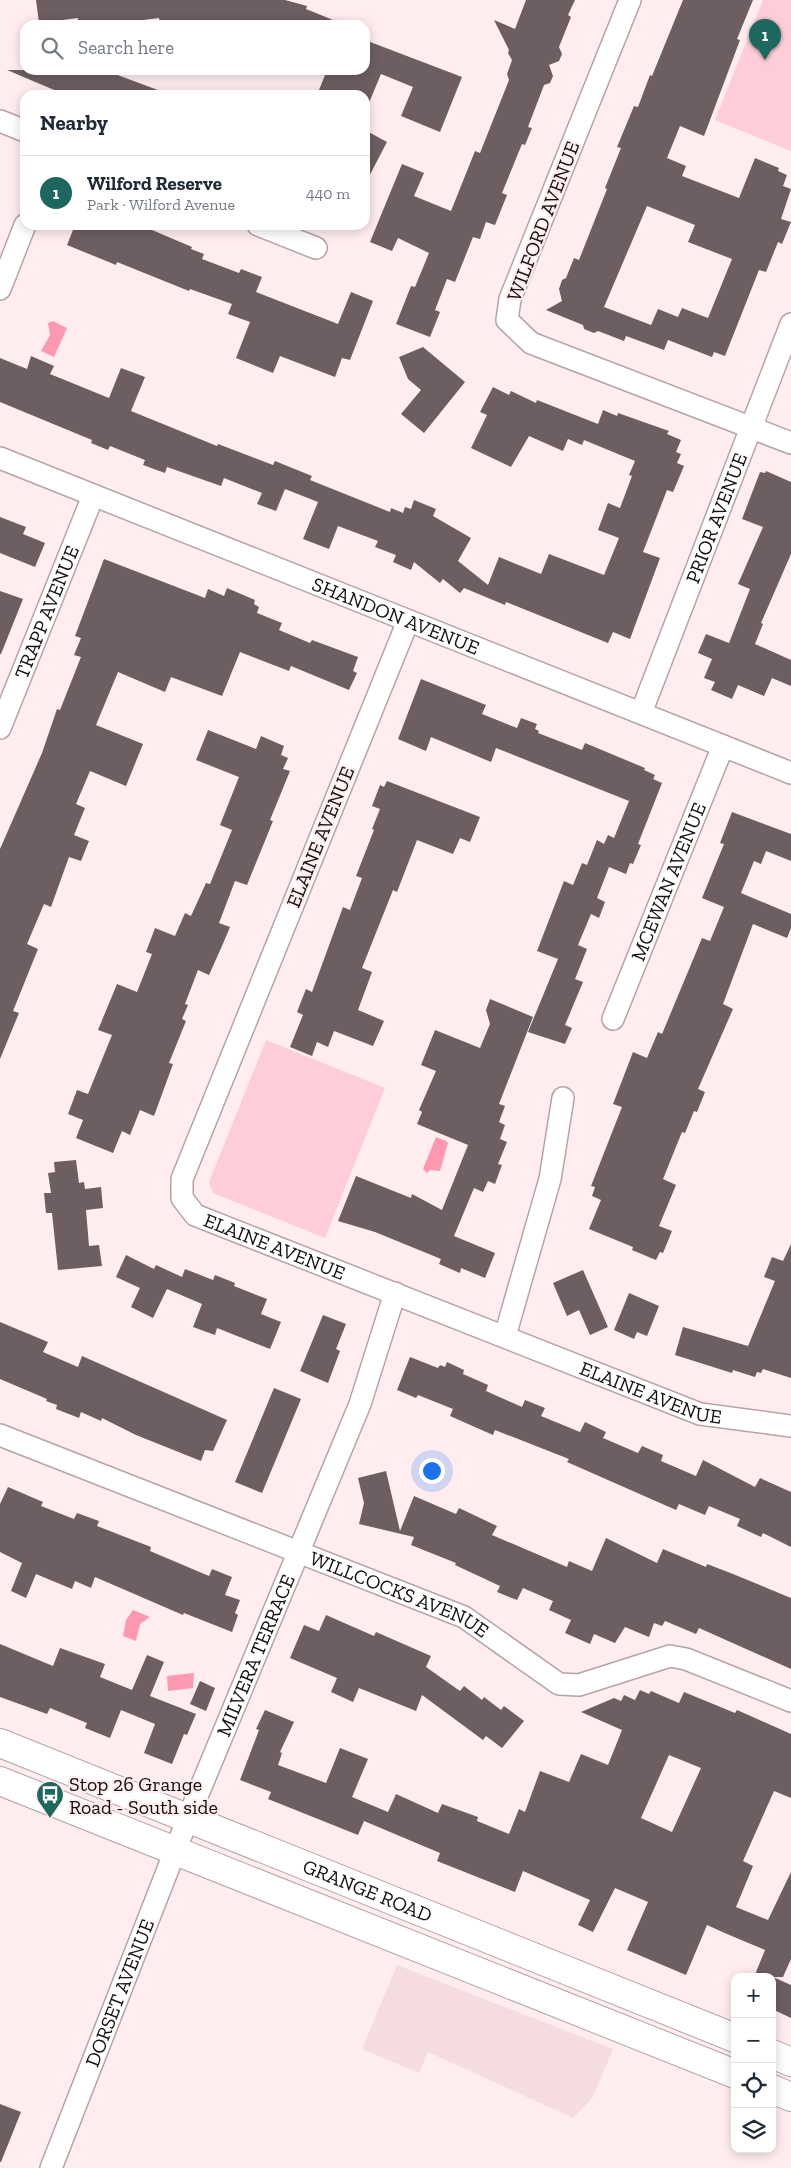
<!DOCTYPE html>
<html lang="en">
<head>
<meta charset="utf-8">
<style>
  :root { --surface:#fff; --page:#f2f2f3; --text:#1f2937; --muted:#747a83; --line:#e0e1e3; --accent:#1d675f }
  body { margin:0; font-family:"Zilla Slab",serif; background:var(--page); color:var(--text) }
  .controls { position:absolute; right:15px; bottom:15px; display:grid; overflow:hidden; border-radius:10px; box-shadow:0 2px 12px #0003 }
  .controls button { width:45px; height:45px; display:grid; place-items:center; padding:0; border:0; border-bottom:1px solid var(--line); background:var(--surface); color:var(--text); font:25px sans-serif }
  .you { position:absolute; left:431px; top:1470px; width:18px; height:18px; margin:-12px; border:4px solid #fff; border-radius:50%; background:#1a73e8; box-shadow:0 0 0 8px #1a73e833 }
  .badge { display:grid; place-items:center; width:32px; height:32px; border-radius:50%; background:var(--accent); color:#fff; font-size:16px; font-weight:700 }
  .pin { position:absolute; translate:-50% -41px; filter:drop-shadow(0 1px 2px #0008) }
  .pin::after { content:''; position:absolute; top:26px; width:18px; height:15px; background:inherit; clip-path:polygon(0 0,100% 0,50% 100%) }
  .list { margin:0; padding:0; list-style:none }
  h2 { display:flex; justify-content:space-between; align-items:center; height:65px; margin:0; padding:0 20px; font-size:21px }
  h2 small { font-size:16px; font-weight:400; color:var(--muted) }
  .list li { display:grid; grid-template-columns:32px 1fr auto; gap:15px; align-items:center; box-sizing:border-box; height:75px; padding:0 20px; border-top:1px solid var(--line) }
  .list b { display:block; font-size:19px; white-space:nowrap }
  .list p { margin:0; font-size:16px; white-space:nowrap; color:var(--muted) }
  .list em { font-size:16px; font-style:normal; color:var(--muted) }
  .icon { flex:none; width:28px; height:28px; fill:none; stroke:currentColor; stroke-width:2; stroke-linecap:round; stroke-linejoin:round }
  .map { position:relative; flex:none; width:791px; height:2168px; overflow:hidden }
  .search { position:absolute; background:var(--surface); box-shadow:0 2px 12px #0003; left:20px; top:20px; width:350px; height:55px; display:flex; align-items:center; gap:12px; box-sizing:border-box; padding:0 18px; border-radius:15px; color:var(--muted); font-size:19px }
  .panel { position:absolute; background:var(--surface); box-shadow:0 2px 12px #0003; left:20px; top:90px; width:350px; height:140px; border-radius:15px }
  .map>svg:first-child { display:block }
  .built { fill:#f5dce1 }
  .green { fill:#fecdd7 }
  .water { fill:#fe98b1 }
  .building { fill:#6d5e61; fill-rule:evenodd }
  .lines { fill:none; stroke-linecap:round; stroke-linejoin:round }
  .street-casing { stroke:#b5a4a7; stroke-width:24 }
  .secondary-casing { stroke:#b5a4a7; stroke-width:30 }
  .street { stroke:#fff; stroke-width:21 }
  .secondary { stroke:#fff; stroke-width:28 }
  .labels { text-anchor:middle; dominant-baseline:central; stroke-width:4.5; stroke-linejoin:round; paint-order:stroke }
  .street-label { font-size:20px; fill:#140e0f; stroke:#ffedf0 }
  .poi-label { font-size:20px; fill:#140e0f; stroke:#ffedf0; text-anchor:start }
</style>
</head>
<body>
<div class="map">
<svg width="791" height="2168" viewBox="0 0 791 2168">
  <rect width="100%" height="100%" fill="#ffedf0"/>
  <path class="built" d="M397,1965L613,2049L593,2097L573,2118L428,2052L419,2073L362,2049Z"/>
  <path class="green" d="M763,0H791V151L715,120Z
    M266,1040L385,1088L325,1238L213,1193L209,1182Z"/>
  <path class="water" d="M53,321L67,328L54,357L41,351L50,335L48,323Z
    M436,1137L446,1141L448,1143L440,1171L430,1170L427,1173L423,1169Z
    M133,1610L150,1617L140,1624L136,1641L123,1636L126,1620Z
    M194,1673L193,1688L168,1691L167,1676Z"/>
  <path class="building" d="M36,0H285L307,6L306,9L343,24L201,25V21L160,25L159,18L104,25H78V18L39,23Z
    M526,0H575L568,15L571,17L559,47L562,54L559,61L549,65L553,76L550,83L544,85L528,127L532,128L525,145L522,144L502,193L507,195L495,225L486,222L480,239L473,237L455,282L447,279L435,310L440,312L430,337L396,324L411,286L415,287L429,253L398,238L392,251L370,242L402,164L424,173L414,196L451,211L475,151L480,153L509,80L507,74L512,60L508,53L509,50L494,20L515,29Z
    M683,0H753L737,39L740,40L704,136L680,126L667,158L686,166L682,176L739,198L755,158L779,168L778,171L787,175L783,186L791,189L781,219L791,222L782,244L778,242L766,272L759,270L725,356L714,352L712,357L668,340L664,350L626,336L624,341L598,331L594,333L584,329L583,325L546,310L562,301L559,289L562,280L566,278L574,258L579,260L607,189L605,188L621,148L617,147L634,106L638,107L650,75L652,76ZM647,206L695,225L688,242L732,259L708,318L682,308L678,317L658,309L651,325L604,307Z
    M365,40L462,77L440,132L401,116L413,87L381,74L366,110L365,95H317L327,70H365Z
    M7,70H104L166,93L66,95Z
    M365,130L387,142L365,184Z
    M75,225H154L152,230L192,247L191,249L204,254L202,259L239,273L241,269L262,277L256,292L338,324L351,292L373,301L350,360L342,358L335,377L280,356L273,373L236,358L250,322L228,314L232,304L190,289L189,291L117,262L116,265L67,245Z
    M423,347L465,382L424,433L401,414L421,390L408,379L399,357Z
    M31,356L54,366L50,374L109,398L121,368L145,377L131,411L217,446L218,444L273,465L275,461L312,476L310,480L390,512L391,508L403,513L405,507L411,509L414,500L436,509L433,516L471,538L458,561L488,585L499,557L541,574L549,554L604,575L619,538L598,530L608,503L620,508L632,476L629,475L635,461L584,440L582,445L568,439L563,451L529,436L511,467L471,448L487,415L480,412L493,387L509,395L511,391L536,403L537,400L598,424L603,410L617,416L618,413L669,431L667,434L681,440L676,452L681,454L677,463L684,466L673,492L667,490L643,552L660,558L630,639L613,632L608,643L506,602L505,605L464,588L460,593L443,579L440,583L414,562L411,570L393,562L396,555L375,547L378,541L338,526L329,549L303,539L318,502L285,489L276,511L257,504L262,493L224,478L221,486L167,467L165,473L143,465L145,460L110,446L108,450L91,443L92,440L0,402V358L27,369Z
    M766,471L791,482V554L761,623L763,624L755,644L791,660V686L772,678L764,696L738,685L732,699L711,690L715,682L704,678L712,659L698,653L706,634L729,643L750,589L738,584L763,527L742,519L760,472L765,473Z
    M0,517L26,527L23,534L45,543L35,567L0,553Z
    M104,559L205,598L208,589L224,596L227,588L255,600L254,604L259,607L257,613L282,623L279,630L310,643L312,640L358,657L353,671L357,673L349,690L291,666L289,671L240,652L222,696L171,677L165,692L118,672L96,725L143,744L126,786L90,771L76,804L85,808L74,835L89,841L81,861L69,857L51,907L44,904L27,944L38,949L13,1011L19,1013L0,1059V849L42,753L57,709L60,710L81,657L74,655L81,638L75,636Z
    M0,591L23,599L1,654H0Z
    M421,679L486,705L482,714L517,728L521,718L537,724L535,729L539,731L538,733L582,750L585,743L645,768L644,770L655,775L653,779L662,783L638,844L641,845L633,864L630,863L626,874L609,867L597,898L605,902L599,918L591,914L578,945L587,949L575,979L583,982L565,1025L572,1028L565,1044L528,1032L558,959L537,951L564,881L573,885L582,863L587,865L597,840L604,844L608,835L614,838L629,801L496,748L491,762L431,737L426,751L398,739Z
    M208,730L256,749L261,736L284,746L281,755L288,758L283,769L290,771L270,820L273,821L247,885L235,881L219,923L230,927L222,946L209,975L198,970L185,1004L188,1005L182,1019L186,1021L169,1063L173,1064L154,1116L140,1110L130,1135L122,1131L113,1153L76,1138L83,1120L68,1114L77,1090L88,1094L112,1035L98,1030L117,984L137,992L152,954L146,952L155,928L175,936L185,913L191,916L206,883L210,884L232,830L220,825L239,777L196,760Z
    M387,781L480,817L470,842L460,838L453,854L417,840L397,892L393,890L362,968L372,972L358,1010L384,1021L373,1046L334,1031L328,1047L317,1042L312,1056L290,1047L303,1015L297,1012L306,989L312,992L343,907L350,910L362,878L356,876L374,830L372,829L380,809L372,806L380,785L384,787Z
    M732,812L791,834V861L766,851L761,864L754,861L741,893L791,914V928L787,938L753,924L723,1004L733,1009L698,1089L705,1092L697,1112L694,1111L685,1133L682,1132L663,1179L676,1185L659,1226L672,1231L663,1253L660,1252L656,1260L632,1250L633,1247L589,1229L601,1200L592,1196L595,1187L591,1186L622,1107L613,1104L633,1052L647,1058L658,1032L662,1034L702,938L710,941L724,907L702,898L724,844L720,843Z
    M490,999L533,1017L499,1104L505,1106L499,1122L505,1125L500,1139L507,1142L498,1164L502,1165L495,1184L488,1181L483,1192L474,1188L454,1236L495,1253L485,1278L461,1268L460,1273L439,1264L441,1259L375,1232L338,1221L356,1176L411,1198L412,1194L442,1210L468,1145L417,1124L422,1112L419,1110L436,1071L421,1065L435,1030L480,1048L490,1024L486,1010Z
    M76,1160L79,1183L84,1182L85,1189L101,1187L103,1208L86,1210L89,1246L99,1245L102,1266L58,1270L52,1213H46L44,1193H51L48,1173L55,1172L54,1162Z
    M791,1244V1378L763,1369L761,1373L757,1372L755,1377L733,1370L732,1373L675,1355L683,1327L748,1346L775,1281L764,1277L772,1257L783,1261Z
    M126,1255L154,1269L156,1265L182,1277L185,1269L213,1280L215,1275L235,1283L234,1286L267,1299L261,1314L281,1322L270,1349L217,1328L215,1335L193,1327L202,1304L167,1289L153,1318L131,1307L140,1288L116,1277Z
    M583,1270L608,1327L590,1335L579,1310L567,1316L553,1283Z
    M629,1293L659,1306L647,1336L637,1332L634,1339L614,1330Z
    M323,1315L346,1324L336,1349L340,1351L328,1383L300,1371Z
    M0,1322L48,1342L43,1352L78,1367L82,1356L227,1420L213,1451L205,1450L201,1461L136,1435L102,1418L101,1421L81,1412L79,1418L56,1409L57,1405L46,1401L47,1399L0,1379Z
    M410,1357L438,1368L440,1365L445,1367L447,1362L464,1370L463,1374L488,1385L486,1391L522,1407L525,1400L545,1408L541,1416L580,1432L585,1422L606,1432L603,1438L638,1453L642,1446L663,1455L661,1461L696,1476L703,1460L755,1487L760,1478L791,1492V1547L763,1533L761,1537L737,1526L740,1519L709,1506L705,1515L679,1504L676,1510L567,1462L569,1459L495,1430L493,1435L450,1416L453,1409L418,1395L416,1398L397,1390Z
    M274,1388L301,1399L262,1493L235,1482Z
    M386,1471L400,1531L414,1496L456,1514L459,1508L497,1526L492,1535L567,1567L569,1561L592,1571L606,1538L657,1563L663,1549L706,1567L707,1564L733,1574L791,1598V1669L699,1628L696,1634L665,1621L662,1626L654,1623L649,1637L625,1627L615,1643L594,1634L590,1644L565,1633L571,1620L549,1610L553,1601L523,1588L517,1600L497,1592L500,1586L455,1565L456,1563L411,1545L414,1537L359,1524L364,1503L358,1478Z
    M8,1487L43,1502L41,1506L74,1519L77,1513L99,1521L97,1526L151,1547L150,1551L209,1576L212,1569L232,1577L225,1595L240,1600L235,1613L238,1615L232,1632L184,1613L183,1615L95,1577L91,1588L75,1581L72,1589L36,1574L26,1598L11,1591L22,1563L0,1552V1504Z
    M326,1615L374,1636L376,1632L431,1656L426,1667L460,1691L464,1686L482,1700L484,1697L501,1710L504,1706L524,1721L502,1748L486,1736L483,1740L422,1695L416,1711L359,1688L353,1702L331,1692L337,1678L290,1658L304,1625L319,1631Z
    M0,1644L53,1666L60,1648L105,1664L100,1677L132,1690L147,1655L164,1662L150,1696L196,1714L187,1735L184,1734L172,1764L144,1753L155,1724L121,1710L110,1738L85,1728L87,1723L50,1708L47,1714L0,1697Z
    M200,1681L215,1688L206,1711L190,1704Z
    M640,1690L649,1694L651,1691L679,1703L684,1692L735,1713L737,1710L791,1734V1798L774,1791L743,1861L753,1866L736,1907L768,1920L791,1872V1959L783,1977H773L791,1985V2018L772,2009V1977H754L765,1950L727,1934L707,1925L686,1975L627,1950L648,1902L615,1888L593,1932L578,1925L590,1900L523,1871L515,1892L437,1861L440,1853L364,1821L358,1835L268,1799L271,1792L240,1780L259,1730L256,1729L265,1710L294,1722L280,1752L282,1753L278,1765L326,1783L340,1748L368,1759L352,1797L388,1812L396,1794L438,1813L442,1804L478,1817L477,1821L509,1834L519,1809L525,1812L540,1771L569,1782L581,1754L608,1765L622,1730L581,1712L614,1698L621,1701L624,1695L635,1700ZM669,1755L701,1768L672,1832L641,1818Z
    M0,2104L21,2112L1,2162H0Z"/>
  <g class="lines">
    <defs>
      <g id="street">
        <path d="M630,0L510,299L507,320L531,343L791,443"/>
        <path d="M0,121L25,131"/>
        <path d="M258,225L316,248"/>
        <path d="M0,289L25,225"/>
        <path id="s1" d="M0,458L791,773"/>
        <path id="s2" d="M408,621L182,1179V1198L195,1215L700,1414L791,1426"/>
        <path id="s3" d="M641,713L791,324"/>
        <path id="s4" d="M0,728L93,496"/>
        <path id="s5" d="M613,1019L723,746"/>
        <path d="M505,1336L550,1179L563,1098"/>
        <path id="s6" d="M0,1435L464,1617L559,1684L579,1685L670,1656L686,1659L791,1701"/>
        <path id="s7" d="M51,2168L188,1818L360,1404L395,1293"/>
      </g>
      <g id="secondary">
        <path id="s8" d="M0,1743L735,2038"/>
        <path d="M0,1781L735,2074"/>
        <path d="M772,2054L791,2062"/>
        <path d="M772,2089L791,2097"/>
      </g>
    </defs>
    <use href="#street" class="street-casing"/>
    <use href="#secondary" class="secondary-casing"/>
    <use href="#street" class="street"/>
    <use href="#secondary" class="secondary"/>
  </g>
  <defs>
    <symbol id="bus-pin" viewBox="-11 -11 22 30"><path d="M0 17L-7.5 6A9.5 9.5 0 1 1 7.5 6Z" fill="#1d675f" stroke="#ffedf0"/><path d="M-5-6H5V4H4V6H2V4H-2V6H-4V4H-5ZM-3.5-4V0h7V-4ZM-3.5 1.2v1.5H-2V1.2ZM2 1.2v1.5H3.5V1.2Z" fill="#fff"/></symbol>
  </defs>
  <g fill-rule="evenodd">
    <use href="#bus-pin" x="34" y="1779" width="32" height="43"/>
  </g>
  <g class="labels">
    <g class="street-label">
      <text transform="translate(543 221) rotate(-69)">WILFORD AVENUE</text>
      <text stroke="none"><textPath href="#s3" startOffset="209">PRIOR AVENUE</textPath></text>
      <text stroke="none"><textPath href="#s4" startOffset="125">TRAPP AVENUE</textPath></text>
      <text stroke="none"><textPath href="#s1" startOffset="426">SHANDON AVENUE</textPath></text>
      <text transform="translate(320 837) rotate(-68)">ELAINE AVENUE</text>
      <text stroke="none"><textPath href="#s5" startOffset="148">MCEWAN AVENUE</textPath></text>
      <text stroke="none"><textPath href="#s2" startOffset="728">ELAINE AVENUE</textPath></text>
      <text stroke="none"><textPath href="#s2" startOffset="1132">ELAINE AVENUE</textPath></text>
      <text stroke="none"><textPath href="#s6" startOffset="430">WILLCOCKS AVENUE</textPath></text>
      <text stroke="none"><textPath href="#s7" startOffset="552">MILVERA TERRACE</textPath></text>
      <text stroke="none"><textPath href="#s8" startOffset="396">GRANGE ROAD</textPath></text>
      <text stroke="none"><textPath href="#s7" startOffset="188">DORSET AVENUE</textPath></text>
    </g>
    <g class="poi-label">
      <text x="69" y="1784">Stop 26 Grange<tspan x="69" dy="23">Road - South side</tspan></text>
    </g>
  </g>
</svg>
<div class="controls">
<button>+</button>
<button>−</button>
<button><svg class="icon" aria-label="locate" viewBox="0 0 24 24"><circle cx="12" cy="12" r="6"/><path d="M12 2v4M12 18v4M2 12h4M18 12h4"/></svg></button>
<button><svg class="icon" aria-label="layers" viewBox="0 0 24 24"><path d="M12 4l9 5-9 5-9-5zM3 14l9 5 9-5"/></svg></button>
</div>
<div class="you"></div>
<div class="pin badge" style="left:765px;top:60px">1</div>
<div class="search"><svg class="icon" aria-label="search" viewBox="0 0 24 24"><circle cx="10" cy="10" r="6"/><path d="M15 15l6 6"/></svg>Search here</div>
<section class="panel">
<h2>Nearby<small></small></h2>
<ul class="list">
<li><span class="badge">1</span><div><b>Wilford Reserve</b><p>Park · Wilford Avenue</p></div><em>440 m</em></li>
</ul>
</section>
</div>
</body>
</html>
